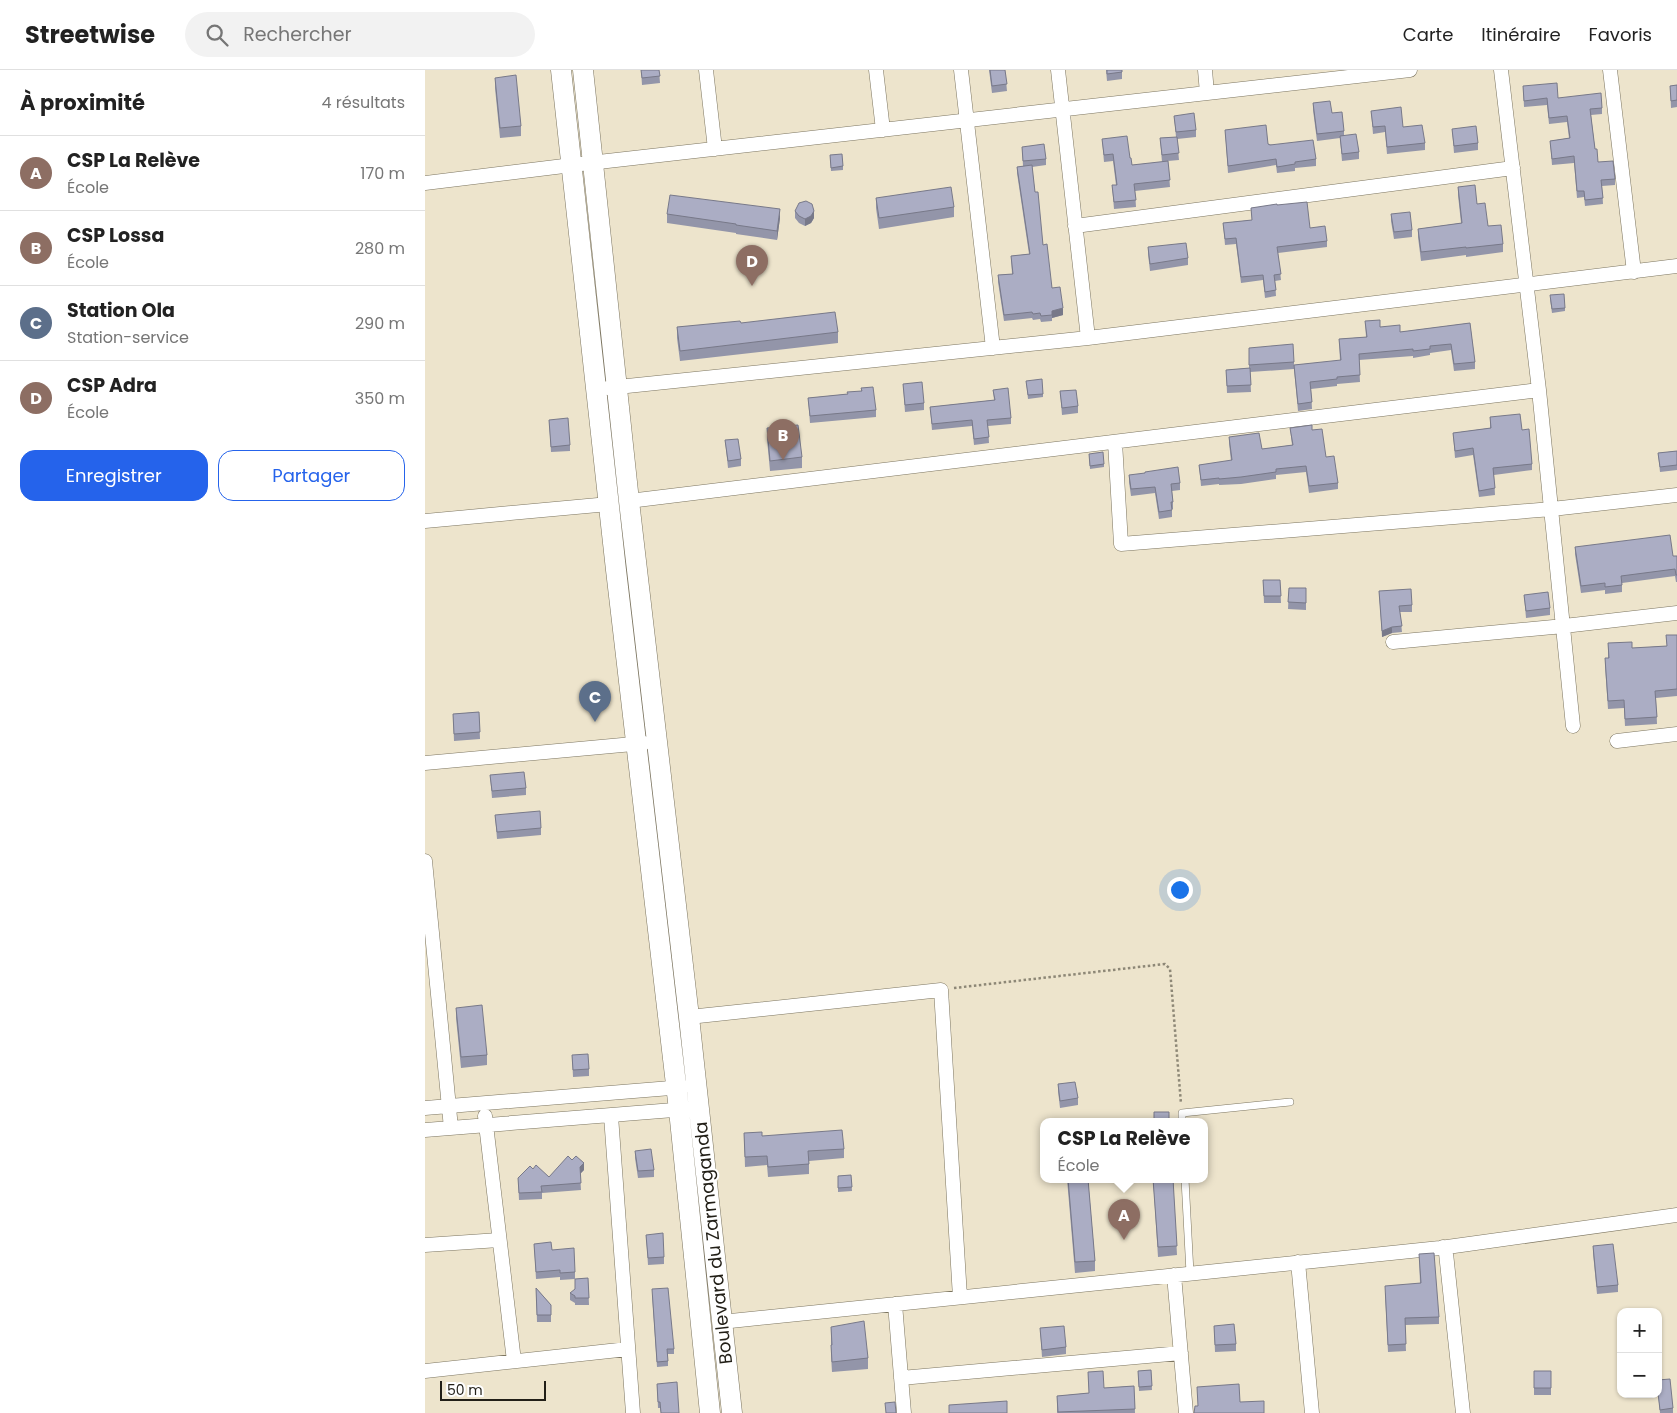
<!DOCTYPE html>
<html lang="fr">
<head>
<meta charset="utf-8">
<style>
  :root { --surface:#fff; --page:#f2f2f2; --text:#222; --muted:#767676; --line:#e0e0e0; --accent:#2563eb }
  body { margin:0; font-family:Poppins,sans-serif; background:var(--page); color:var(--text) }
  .controls { position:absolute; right:15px; bottom:15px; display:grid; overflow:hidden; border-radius:10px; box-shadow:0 1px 4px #0004 }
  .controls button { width:45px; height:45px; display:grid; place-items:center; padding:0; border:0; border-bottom:1px solid var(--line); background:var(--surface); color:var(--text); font:25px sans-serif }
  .scale { position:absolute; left:15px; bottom:12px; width:106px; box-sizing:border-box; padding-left:5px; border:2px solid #221f17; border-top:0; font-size:14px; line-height:18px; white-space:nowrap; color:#221f17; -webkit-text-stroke:4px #fff; paint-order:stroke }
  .you { position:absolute; left:754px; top:819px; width:18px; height:18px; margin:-12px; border:4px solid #fff; border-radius:50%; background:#1a73e8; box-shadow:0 0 0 8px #1a73e833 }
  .badge { display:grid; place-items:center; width:32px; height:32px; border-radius:50%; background:var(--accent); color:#fff; font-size:16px; font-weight:700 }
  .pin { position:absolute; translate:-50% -41px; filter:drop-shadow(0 1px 2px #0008) }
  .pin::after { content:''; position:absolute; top:26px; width:18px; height:15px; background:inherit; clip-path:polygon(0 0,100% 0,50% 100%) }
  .popup { position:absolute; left:615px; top:1048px; width:168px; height:65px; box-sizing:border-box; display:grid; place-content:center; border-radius:10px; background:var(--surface); filter:drop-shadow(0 1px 4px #0005); font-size:16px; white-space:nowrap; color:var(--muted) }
  .popup b { font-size:19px; color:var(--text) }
  .popup::after { content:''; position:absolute; left:50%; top:100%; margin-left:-10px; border:10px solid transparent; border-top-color:var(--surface) }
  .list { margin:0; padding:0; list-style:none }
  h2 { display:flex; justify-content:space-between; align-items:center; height:65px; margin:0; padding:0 20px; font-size:21px }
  h2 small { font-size:16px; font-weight:400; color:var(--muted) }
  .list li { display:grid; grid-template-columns:32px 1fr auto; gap:15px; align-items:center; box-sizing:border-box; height:75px; padding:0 20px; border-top:1px solid var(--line) }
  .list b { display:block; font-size:19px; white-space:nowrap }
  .list p { margin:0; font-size:16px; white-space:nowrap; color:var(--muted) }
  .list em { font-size:16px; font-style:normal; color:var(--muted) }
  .actions { display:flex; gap:10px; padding:15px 20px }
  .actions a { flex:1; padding:11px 0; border:1px solid var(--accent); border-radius:15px; text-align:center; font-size:18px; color:var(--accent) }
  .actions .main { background:var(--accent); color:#fff }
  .icon { flex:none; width:28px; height:28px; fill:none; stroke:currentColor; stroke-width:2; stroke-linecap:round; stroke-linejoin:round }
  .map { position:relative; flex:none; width:1252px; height:1343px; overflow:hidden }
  header { display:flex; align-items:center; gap:30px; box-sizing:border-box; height:70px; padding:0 25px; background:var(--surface); border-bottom:1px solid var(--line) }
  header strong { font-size:24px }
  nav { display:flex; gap:28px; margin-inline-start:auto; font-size:18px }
  .search { width:350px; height:45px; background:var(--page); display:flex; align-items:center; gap:12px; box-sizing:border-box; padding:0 18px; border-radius:28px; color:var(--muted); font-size:19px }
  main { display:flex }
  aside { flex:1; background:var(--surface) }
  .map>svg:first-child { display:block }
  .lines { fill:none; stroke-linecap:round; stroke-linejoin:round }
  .lane-casing { stroke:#7c7560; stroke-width:8 }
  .street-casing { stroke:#7c7560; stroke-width:15 }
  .secondary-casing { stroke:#7c7560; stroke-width:21 }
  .path { stroke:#8d8776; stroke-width:2.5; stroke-dasharray:2.5 2.5; stroke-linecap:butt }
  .lane { stroke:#fff; stroke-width:7 }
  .street { stroke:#fff; stroke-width:14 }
  .secondary { stroke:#fff; stroke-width:20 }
  .wall { fill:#9395a9 }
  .shaded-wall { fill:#787989 }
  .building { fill:#abadc4; stroke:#787989 }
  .labels { text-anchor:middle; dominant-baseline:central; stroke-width:4; stroke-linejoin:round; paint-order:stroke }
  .street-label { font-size:18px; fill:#221f17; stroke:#fff }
</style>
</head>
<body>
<header>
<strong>Streetwise</strong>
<div class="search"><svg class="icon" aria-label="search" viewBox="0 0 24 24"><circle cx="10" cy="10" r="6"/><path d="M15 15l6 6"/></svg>Rechercher</div>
<nav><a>Carte</a><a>Itinéraire</a><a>Favoris</a></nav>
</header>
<main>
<aside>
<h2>À proximité<small>4 résultats</small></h2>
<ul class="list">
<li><span class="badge" style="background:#8d6e63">A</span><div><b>CSP La Relève</b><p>École</p></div><em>170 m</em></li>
<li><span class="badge" style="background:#8d6e63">B</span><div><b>CSP Lossa</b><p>École</p></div><em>280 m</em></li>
<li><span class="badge" style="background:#5c6f8a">C</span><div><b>Station Ola</b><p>Station-service</p></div><em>290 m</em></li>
<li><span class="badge" style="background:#8d6e63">D</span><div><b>CSP Adra</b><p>École</p></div><em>350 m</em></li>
</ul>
<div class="actions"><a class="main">Enregistrer</a><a>Partager</a></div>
</aside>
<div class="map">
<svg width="1252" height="1343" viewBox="0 0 1252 1343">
  <rect width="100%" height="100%" fill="#ede4cc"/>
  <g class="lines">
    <defs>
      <path id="lane" d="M757,1051V1043L865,1032
        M760,1109L765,1203"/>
      <path id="street" d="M281,0L290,79
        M451,0L458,60
        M536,0L568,278
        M633,0L663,268
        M780,0L782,23
        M1076,0L1114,320L1148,656
        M1185,0L1209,202
        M0,113L147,95L985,0
        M650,156L1088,98
        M183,318L663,268L1252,196
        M690,372L696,474L1127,439L1252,425
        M204,431L1114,320
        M0,451L184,434
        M968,572L1139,556L1252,543
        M1192,671L1252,664
        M0,693L219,673
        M0,791L26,1058
        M264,947L516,920L535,1227
        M0,1038L258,1017
        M60,1046L89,1291
        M186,1046L208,1343
        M0,1060L261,1039
        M0,1175L74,1170
        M1018,1177L1021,1183L1038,1343
        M873,1192L887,1343
        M749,1205L761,1343
        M470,1234L479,1343
        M296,1252L1015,1178L1252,1145
        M0,1301L203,1279
        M476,1308L756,1283"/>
      <path id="secondary" d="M136,0L191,500L254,1040L285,1343
        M158,0L204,431L264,947L307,1343"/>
    </defs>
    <use href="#lane" class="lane-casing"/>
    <use href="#street" class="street-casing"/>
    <use href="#secondary" class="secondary-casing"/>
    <path class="path" d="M529,918L740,894L745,899L756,1034"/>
    <use href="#lane" class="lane"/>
    <use href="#street" class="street"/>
    <use href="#secondary" class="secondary"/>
  </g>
  <path class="wall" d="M216,0H234L235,13L217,15Z
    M564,0H580L582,21L567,23Z
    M681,0H697V9L682,11Z
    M70,8L96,56V66L75,68L70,18Z
    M1252,15V37L1246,38L1245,16Z
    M1098,16L1133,28L1177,38V44L1166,45L1170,79L1173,92L1190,109V115L1177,116L1178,134L1160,136L1159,127L1152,128L1149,93L1127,95L1125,71L1144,68L1142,52L1124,54L1122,35L1099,37Z
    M888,33L907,43L919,61V65L934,82V89L917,91L915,68L892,71L888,40Z
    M946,41L978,57L1000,73V80L962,84L960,62L948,64Z
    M749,46L771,60V67L752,69L754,90L743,91L745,117L710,121L711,137L689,139L687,115H691L688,91L679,92L677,69L705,88L707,95L737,92L735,68L751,67Z
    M1027,59L1053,73V80L1029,83Z
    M800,60L891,89V96L870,98V101L852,103L851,95L803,103Z
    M597,77L621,89V95L607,97L610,122L618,175L627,218L638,245L627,248V251L616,252L615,249L608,250L607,248L579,251L573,212V205L587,204L586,186L604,184L592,103V97L598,96Z
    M405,85L418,96V100L406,101Z
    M1033,117L1052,134L1063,156L1078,174V182L1041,187V185L996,191L993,167V159L1036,153L1033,125Z
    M451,128L529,137V147L454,159L451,138Z
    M852,135L902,171V177L853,183L856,210L850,211L851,226L840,228L838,210L816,213L811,174L800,175L798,153L827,150L826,138Z
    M370,141L389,148L386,153L380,156L374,153L370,148Z
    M242,144L355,148L352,170L311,164V163L242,153Z
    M966,144L987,160V167L969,169L966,151Z
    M723,177L763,188V195L725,201L723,184Z
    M1125,229L1140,238V241L1127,243Z
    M940,251L955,257L975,262L1045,253L1050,292V299L1029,301L1026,280L1005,283V285L988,288V286L934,290L935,312L912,314V316L886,319L887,339L873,341L869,299L825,302L826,322L802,323L801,300L824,298V278L869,292V295L915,291L914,269L941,267Z
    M316,253L413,262V273L255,291L252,268V257Z
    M601,311L618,324V327L603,329Z
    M478,314L499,333V340L480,342Z
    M436,318L451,340V347L385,353L383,328L423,324L436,321Z
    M568,320L586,348V354L563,356L564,373L549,375L547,356L507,360L505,337L569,330Z
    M635,321L653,336V343L637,345Z
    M1065,347L1097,360L1107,394V400L1069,405L1070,425L1054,427L1048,385L1030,388L1028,363L1065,358Z
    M124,350L145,375V381L126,382Z
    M342,358L377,387V398L345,401L342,369Z
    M865,358L887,360L913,413V419L884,423L881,402L851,405V409L816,414L794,415V414L776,416L774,395L806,391L804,373V367L837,379L867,375Z
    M300,370L316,389V396L303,398Z
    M1252,381V400L1235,402L1233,383Z
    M664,384L679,394V397L665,399Z
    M704,405L755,413V420L747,421L748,432V439H747V447L734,449L730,423L706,426L704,412Z
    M1150,477L1248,486H1252V512H1251L1250,506L1197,513V522L1180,524V520L1156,523L1150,484Z
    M838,510H855L856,533H839Z
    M864,518H881V540L863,539Z
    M954,521L987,535V542H975L977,562L967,563L957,567Z
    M1099,525L1125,538V545L1101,548Z
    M1241,565H1252V626L1231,628L1232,654L1200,656L1199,638L1183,639L1180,596V588H1183V573L1207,578L1242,576Z
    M54,642L55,669L29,671L28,644Z
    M65,705L101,718V725L67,728Z
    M70,745L116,758V765L72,769Z
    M31,938L62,985V995L36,998L31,948Z
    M147,985L164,999V1006L148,1007Z
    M633,1014L653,1028V1035L635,1038L633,1021Z
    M319,1063L419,1079V1088L384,1091V1104L343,1107L342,1095L320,1097Z
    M210,1081L229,1100V1107L213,1108L210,1088Z
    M108,1099L124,1107L159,1100L155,1104L156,1120L117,1123V1129L94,1130L93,1108Z
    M426,1105L427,1121L413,1122V1106Z
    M642,1109H663L670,1191V1201L650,1203Z
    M728,1109H748L752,1185L733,1187Z
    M221,1165L239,1187V1194L223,1195Z
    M109,1174L127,1180L150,1202V1209L163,1208L164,1235H150V1233L145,1230V1223L150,1220V1209L135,1210V1207L111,1209Z
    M1168,1176L1193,1215V1222L1172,1224L1168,1183Z
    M994,1184L1014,1247V1254L980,1255L981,1281L963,1282L960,1223L995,1213Z
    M111,1218L126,1235V1252H112Z
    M227,1224L249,1279V1284H243V1296L232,1297Z
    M789,1256L811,1274V1281L790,1282Z
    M406,1257L443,1288V1299L407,1302L406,1285Z
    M615,1258L641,1277V1284L617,1287Z
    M726,1300L727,1320L714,1321L713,1301Z
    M1109,1301H1126V1325H1109Z
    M663,1302L679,1318L709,1316L710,1343H632V1326L664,1323Z
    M232,1314L254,1343H236L235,1338H233Z
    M1233,1324L1248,1338V1343H1235Z"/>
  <path class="shaded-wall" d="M355,139V148L352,170V161Z
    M389,141V148L386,153L380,156V149Z
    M638,238V245L627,248V241Z
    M967,557V563L957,567V561Z
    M159,1093V1100L155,1104V1097Z"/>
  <path class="building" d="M216,0H234L235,6L217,8Z
    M565,0H580L582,14L567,16Z
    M682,0H697V2L682,4Z
    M91,5L96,56L75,58L70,8Z
    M1132,13L1133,28L1176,23L1177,38L1165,39L1170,79H1172L1173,92L1188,91L1190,109L1176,110L1178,128L1160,130L1159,121H1152L1149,86L1127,89L1125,71L1145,68L1142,46L1124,48L1122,28L1099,31L1098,16Z
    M1252,15V30L1246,31L1245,16Z
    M905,31L907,43L917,42L919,61L892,64L888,33Z
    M976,37L978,57L997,55L1000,73L962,77L960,56L948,57L946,41Z
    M769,43L771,60L751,62L749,46Z
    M841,55L843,74L845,75L888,70L891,89L870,92V94L852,97L851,89L803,96L800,60Z
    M1051,56L1053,73L1029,76L1027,59Z
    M931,64L934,82L917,84L915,66Z
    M702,66L705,88H706L707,95L743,91L745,110L709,114L711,130L689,132L687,115H692L688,84L679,85L677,69Z
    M752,67L754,83L737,85L735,68Z
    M619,74L621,89L598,91L597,77Z
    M417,84L418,96L406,98L405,85Z
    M607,95L610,122H613L618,175L622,174L627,218L635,217L638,238L627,241V245L616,246L615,243L608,244L607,242L579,245L573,205L588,204L586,186L605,184L592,97Z
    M1050,115L1052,134L1060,133L1063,156L1076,155L1078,174L1041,178V177L996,182L993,159L1037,153L1033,117Z
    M526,117L529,137L454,148L451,128Z
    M245,125L355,139L352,161L311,155V154L242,144Z
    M381,131L387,134L389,141L386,146L380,149L374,146L370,141L374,133Z
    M882,132L885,158L900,156L902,171L852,177L856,204L849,205L851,220L840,222L838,205L816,207L811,168L800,169L798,153L827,150L826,138L852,134V135Z
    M985,142L987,160L969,162L966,144Z
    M761,173L763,188L725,194L723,177Z
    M1139,224L1140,238L1127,239L1125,225Z
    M410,242L413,262L255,281L252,257L315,251L316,253Z
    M955,250V257L975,255V262L1045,253L1050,292L1029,294L1026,274L1005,276V279L988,281V279L934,284L935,305L912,307V309L885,312L887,332L873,334L869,295L916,290L914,269L942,267L940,251Z
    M868,274L869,292L824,295V278Z
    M825,298L826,315L802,316L801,300Z
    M617,309L618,324L603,325L601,311Z
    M497,312L499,333L480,335L478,314Z
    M448,317L451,340L385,346L383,328L423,324L422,322L437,321L436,318Z
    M583,318L586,348L562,350L564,367L549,369L547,350L507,354L505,337L570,330L568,320Z
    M651,320L653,336L637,338L635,321Z
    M1095,344L1097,360L1104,359L1107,394L1068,398L1070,418L1054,421L1048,378L1030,381L1028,363L1066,358L1065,347Z
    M143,348L145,375L126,377L124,350Z
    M373,355L377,387L345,391L342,358Z
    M887,355V360L897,359L901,387L909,386L913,413L884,416L881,396L851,399V402L816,407L794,409V408L776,410L774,395L807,390L804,367L834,363L837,379L868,375L865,358Z
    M313,369L316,389L303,391L300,370Z
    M1252,381V395L1235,397L1233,383Z
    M678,382L679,394L665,396L664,384Z
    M753,397L755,413L746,414L748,432H746L747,440L734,442L730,417L706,419L704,405L720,403V402Z
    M1245,465L1248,486H1252V505H1251L1250,499L1196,506L1197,515L1180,517V513L1156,516L1150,477Z
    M838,510H855L856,526H839Z
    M864,518H881V533L863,532Z
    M986,519L987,535L974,536L977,556L967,557L957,561L954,521Z
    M1123,522L1125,538L1101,541L1099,525Z
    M1241,565H1252V619L1230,621L1232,647L1200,649L1199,630L1183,631L1180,588H1184L1183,573L1207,572V578L1242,576Z
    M54,642L55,662L29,664L28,644Z
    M99,702L101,718L67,721L65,705Z
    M115,741L116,758L72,762L70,745Z
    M57,935L62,985L36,987L31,938Z
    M163,984L164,999L148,1000L147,985Z
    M650,1012L653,1028L635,1031L633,1014Z
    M729,1042H744V1051H729Z
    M417,1060L419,1079L383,1081L384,1094L343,1097L342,1086L320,1087L319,1063L337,1062V1066Z
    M226,1079L229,1100L213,1101L210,1081Z
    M143,1086L147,1090L151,1086L159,1093L155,1097L156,1113L116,1116L117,1122L94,1123L93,1108L105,1096L108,1099L111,1095L124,1107Z
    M426,1105L427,1117L413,1118V1106Z
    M643,1109H663L670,1191L650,1192Z
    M728,1109H748L752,1176L733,1177Z
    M238,1163L239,1187L223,1188L221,1165Z
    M126,1172L127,1180L149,1178L150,1202L135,1203V1200L111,1202L109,1174Z
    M1188,1174L1193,1215L1172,1217L1168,1176Z
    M1009,1183L1014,1247L980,1248L981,1274L963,1275L960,1216L996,1213L994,1184Z
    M163,1208L164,1228H150V1226L145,1223L150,1219V1209Z
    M111,1218L126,1235V1245H112Z
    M243,1218L249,1279H242L243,1291L232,1292L227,1219Z
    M439,1251L443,1288L407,1292L406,1275H407L406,1257Z
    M809,1254L811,1274L790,1275L789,1256Z
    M639,1256L641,1277L617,1280L615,1258Z
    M726,1300L727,1316L714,1317L713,1301Z
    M678,1301L679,1318L709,1316L710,1339L633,1342L632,1326L664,1323L663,1302Z
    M1109,1301H1126V1318H1109Z
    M1245,1309L1248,1338L1235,1340L1233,1323V1310Z
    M252,1312L254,1343H236L235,1332H233L232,1314Z
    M814,1314L815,1332L839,1331V1343H769L770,1336H773L772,1317Z
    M582,1331V1343H524V1335Z
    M470,1332L471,1343H461L460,1333Z"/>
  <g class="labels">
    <g class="street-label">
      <text transform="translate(288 1173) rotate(-96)">Boulevard du Zarmaganda</text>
    </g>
  </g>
</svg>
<div class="controls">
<button>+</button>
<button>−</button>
</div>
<div class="scale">50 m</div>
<div class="you"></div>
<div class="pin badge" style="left:699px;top:1170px;background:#8d6e63">A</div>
<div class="popup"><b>CSP La Relève</b>École</div>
<div class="pin badge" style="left:358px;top:390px;background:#8d6e63">B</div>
<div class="pin badge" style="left:170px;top:652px;background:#5c6f8a">C</div>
<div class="pin badge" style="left:327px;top:216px;background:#8d6e63">D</div>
</div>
</main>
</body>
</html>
